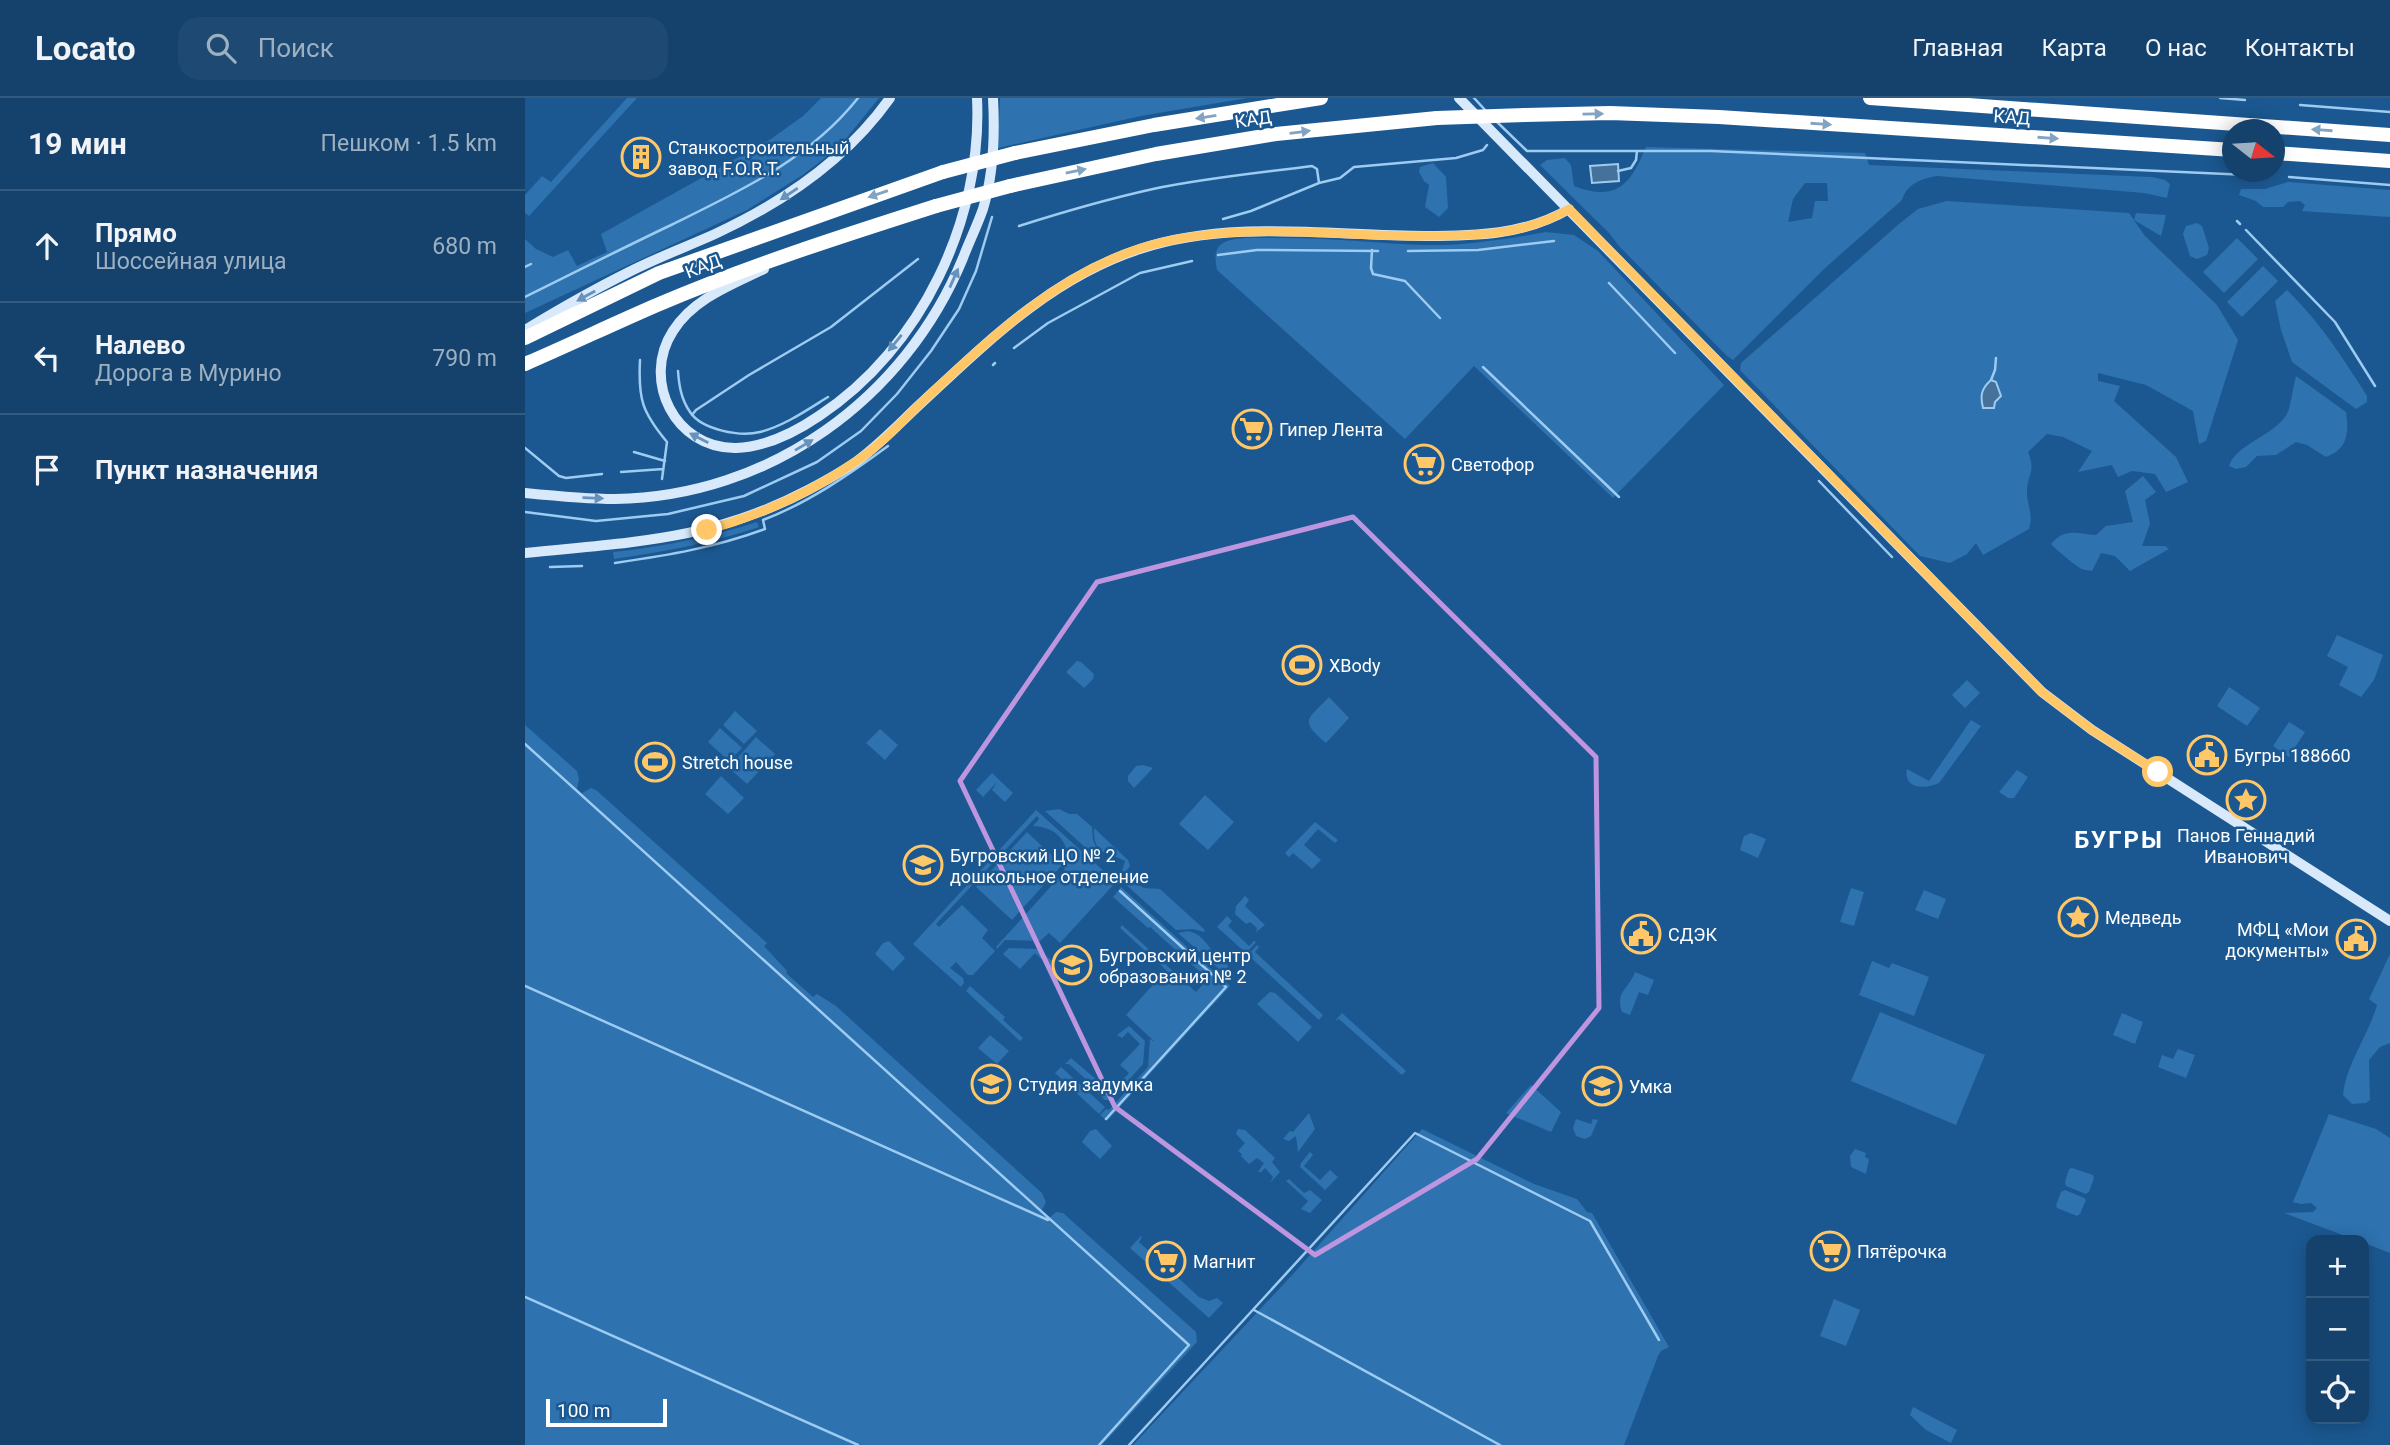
<!DOCTYPE html>
<html lang="ru">
<head>
<meta charset="utf-8">
<style>
  :root { --surface:#14426d; --page:#1d4972; --text:#f1f3f6; --muted:#9db0c2; --line:#335b80 }
  body { margin:0; font-family:Roboto,sans-serif; background:var(--page); color:var(--text) }
  .controls { position:absolute; right:21px; bottom:21px; display:grid; overflow:hidden; border-radius:14px; box-shadow:0 4px 18px #0003 }
  .controls button { width:63px; height:63px; display:grid; place-items:center; padding:0; border:0; border-bottom:2px solid var(--line); background:var(--surface); color:var(--text); font:35px sans-serif }
  .compass { position:absolute; left:1697px; top:21px; width:63px; height:63px; border-radius:50%; background:var(--surface); box-shadow:0 4px 18px #0003; rotate:107deg }
  .scale { position:absolute; left:21px; bottom:18px; width:121px; box-sizing:border-box; padding-left:7px; border:4px solid #fff; border-top:0; font-size:19px; line-height:24px; white-space:nowrap; color:#fff; -webkit-text-stroke:5px #1b5891; paint-order:stroke }
  .stop { position:absolute; width:21px; height:21px; margin:-16px; border:5px solid #ffc768; border-radius:50%; background:#fff }
  .stop.end { background:#ffc768; border-color:#fff; box-shadow:0 2px 7px #0008 }
  .list { margin:0; padding:0; list-style:none }
  h2 { display:flex; justify-content:space-between; align-items:center; height:91px; margin:0; padding:0 28px; font-size:30px }
  h2 small { font-size:23px; font-weight:400; color:var(--muted) }
  .list li { display:grid; grid-template-columns:46px 1fr auto; gap:21px; align-items:center; box-sizing:border-box; height:112px; padding:0 28px; border-top:2px solid var(--line) }
  .list b { display:block; font-size:26px; white-space:nowrap }
  .list p { margin:0; font-size:23px; white-space:nowrap; color:var(--muted) }
  .list em { font-size:23px; font-style:normal; color:var(--muted) }
  .icon { flex:none; width:38px; height:38px; fill:none; stroke:currentColor; stroke-width:2; stroke-linecap:round; stroke-linejoin:round }
  .map { position:relative; flex:none; width:1865px; height:1347px; overflow:hidden }
  header { display:flex; align-items:center; gap:42px; box-sizing:border-box; height:98px; padding:0 35px; background:var(--surface); border-bottom:2px solid var(--line) }
  header strong { font-size:33px }
  nav { display:flex; gap:38px; margin-inline-start:auto; font-size:24px }
  .search { width:490px; height:63px; background:var(--page); display:flex; align-items:center; gap:18px; box-sizing:border-box; padding:0 24px; border-radius:21px; color:var(--muted); font-size:26px }
  main { display:flex }
  aside { flex:1; background:var(--surface) }
  .map>svg:first-child { display:block }
  .green { fill:#2e72af; fill-rule:evenodd }
  .water { fill:#46719a; stroke:#9dcbf1; stroke-width:2 }
  .lines { fill:none; stroke-linecap:round; stroke-linejoin:round }
  .stream { stroke:#9dcbf1; stroke-width:2.5 }
  .secondary { stroke:#d7e9fa; stroke-width:10 }
  .highway { stroke:#fff; stroke-width:14 }
  .highway-bridge { stroke:#fff; stroke-width:14 }
  .oneway { fill:#82a3c2 }
  .oneway2 { fill:#6692bb }
  .route { stroke:#ffc768; stroke-width:9 }
  .marked { fill:none; stroke:#bd96df; stroke-width:5; stroke-linejoin:round }
  .labels { text-anchor:middle; dominant-baseline:central; stroke-width:5; stroke-linejoin:round; paint-order:stroke }
  .street-label { font-size:18px; fill:#fff; stroke:#1b5891 }
  .poi-label { font-size:18px; fill:#fff; stroke:#1b5891; text-anchor:start }
  .district-label { font-size:24px; font-weight:bold; letter-spacing:2px; fill:#fff; stroke:#1b5891 }
</style>
</head>
<body>
<header>
<strong>Locato</strong>
<div class="search"><svg class="icon" aria-label="search" viewBox="0 0 24 24"><circle cx="10" cy="10" r="6"/><path d="M15 15l6 6"/></svg>Поиск</div>
<nav><a>Главная</a><a>Карта</a><a>О нас</a><a>Контакты</a></nav>
</header>
<main>
<aside>
<h2>19 мин<small>Пешком · 1.5 km</small></h2>
<ul class="list">
<li><svg class="icon" aria-label="ahead" viewBox="0 0 24 24"><path d="M12 20V5M6 11l6-6 6 6"/></svg><div><b>Прямо</b><p>Шоссейная улица</p></div><em>680 m</em></li>
<li><svg class="icon" aria-label="left" viewBox="0 0 24 24"><path d="M17 20v-9H6M10 6l-5 5 5 5"/></svg><div><b>Налево</b><p>Дорога в Мурино</p></div><em>790 m</em></li>
<li><svg class="icon" aria-label="arrive" viewBox="0 0 24 24"><path d="M6 21V4h12l-3 4 3 4H6"/></svg><div><b>Пункт назначения</b></div></li>
</ul>
</aside>
<div class="map">
<svg width="1865" height="1347" viewBox="0 0 1865 1347">
  <rect width="100%" height="100%" fill="#1b5891"/>
  <path class="green" d="M102,0H112L4,118L0,115V97L17,78L26,84Z
    M296,0H354L320,42L301,59L279,76L222,112L0,215V141L11,151L28,159L43,152L52,168L82,154L76,136L246,41L278,18Z
    M475,0H722L616,18L473,50Z
    M1121,49L1340,55L1344,67L1627,79L1640,82L1645,86L1642,100L1619,95L1412,78C1395,81 1382,86 1377,102L1299,171L1208,262L1202,258L1094,148L1084,135L1015,67L1022,62L1040,60L1046,67L1049,88C1092,104 1105,87 1121,49ZM1280,85H1302L1303,103H1290L1287,120L1263,124L1268,101Z
    M908,65L921,79L923,110L914,119L900,109L904,87L899,83L894,74L895,69Z
    M1763,84L1865,92V119L1777,113L1780,107L1775,103L1763,104L1758,109H1738L1731,103L1714,97L1716,91H1740Z
    M1422,103L1604,115L1620,138L1692,207L1713,242L1681,343L1674,346L1668,313L1621,287L1573,275V283L1595,288L1589,303L1651,359L1663,384L1641,394L1630,376L1607,373L1593,379L1587,367L1553,374L1567,353L1538,339L1522,336L1503,354C1511,374 1503,375 1502,392C1501,407 1509,414 1504,431L1458,457L1451,445L1442,456L1425,465L1395,458L1215,272L1216,265L1374,126L1393,111Z
    M1611,115L1641,117L1636,138L1609,122Z
    M1672,125L1677,128L1684,150L1682,157L1672,161L1665,158L1658,136L1661,128Z
    M1021,134L1049,137L1073,153L1199,287L1088,400L949,268L880,341L692,172C690,162 688,149 700,144C714,138 732,140 748,140C798,139 848,145 898,147C940,148 980,141 1021,134Z
    M1712,140L1733,161L1699,195L1678,174Z
    M1738,168L1753,183L1717,219L1702,204Z
    M1762,192C1795,224 1818,260 1842,298V304L1831,311L1767,264L1756,232L1750,203Z
    M1771,278L1821,314C1824,333 1823,352 1801,359L1782,347L1771,344L1751,357L1732,358L1721,369L1711,371L1704,368C1711,346 1749,338 1762,316C1766,308 1768,288 1771,278Z
    M1618,378L1631,394L1620,402L1625,426L1617,448H1640L1644,451L1605,473L1590,458L1576,455L1567,473C1564,472 1558,472 1555,470C1550,467 1529,450 1526,446C1540,429 1553,436 1571,437L1581,428L1608,424L1600,393Z
    M232,424L234,429C186,445 138,454 89,461L88,454C137,449 185,439 232,424Z
    M1812,537L1858,557L1849,582L1836,599L1814,587L1823,569L1802,558Z
    M552,563L556,564L569,576L568,581L559,590L541,574Z
    M1442,582L1455,595L1440,610L1427,597Z
    M1704,589L1735,610L1722,628L1692,608Z
    M804,599L824,620L801,645C774,622 782,622 804,599Z
    M210,613L232,633L219,646L198,627Z
    M1446,622L1456,628L1414,685C1401,691 1378,692 1382,671L1404,683Z
    M1764,624L1780,634L1764,659L1748,648Z
    M0,627L52,673L54,681L52,691L57,695L66,690L71,692L242,845L239,848L262,873L261,875L288,899L292,896L311,908L517,1095L521,1104L516,1114L523,1121L531,1114L538,1115L671,1234L672,1244L577,1347H0Z
    M195,630L217,650L204,663L183,644Z
    M355,631L373,647L360,662L341,645Z
    M231,639L250,656L222,686L204,670Z
    M618,667L628,670L609,690L603,683V678L611,668Z
    M1492,672L1503,679L1489,700H1483L1474,694Z
    M467,675L488,695L480,704L467,692L472,684L458,699L451,692Z
    M196,678L219,700L203,716L180,696Z
    M680,697L709,724L683,752L654,726Z
    M534,711L544,716H552L567,729L568,742L574,756L572,760L520,713Z
    M511,712L591,784L535,845L524,835L515,843L480,842L472,851L471,849L537,776C550,753 537,729 508,728L514,721L512,718L411,826L414,829L437,807L463,832L457,840L470,853L448,877H443L431,864L425,870L438,880L439,885L436,889L388,846Z
    M790,724L813,742L810,745L793,731L779,747L796,762L787,771L768,755L764,759L760,755Z
    M569,730L603,762L605,768L599,776L597,773L600,763C583,753 568,759 569,730Z
    M502,734L537,767L487,822L451,789Z
    M1226,735L1241,741L1233,760L1215,752L1219,738Z
    M601,781L619,790L635,791L680,832L679,834L668,831L651,832L598,784Z
    M596,789L705,888L582,1023L575,1017L581,1011L584,1012L623,969L625,941L630,944L601,917L641,872L595,830L597,827L671,894L683,881L625,829L623,830L588,799Z
    M1326,790L1339,794L1329,828L1315,824Z
    M1399,792L1421,801L1413,821L1390,812Z
    M720,798L724,802L720,808L740,827L731,834L732,830L725,824L721,826L710,816L711,808Z
    M702,818L707,823L703,828L724,848L729,843L731,844L721,855L692,829Z
    M663,833C683,837 685,858 703,867L702,878L653,835Z
    M364,843L380,860L368,873L350,856L358,845Z
    M732,847L734,849L730,854L798,917L794,922L723,857Z
    M484,850L513,851L532,867L528,872L510,855L495,871L478,856Z
    M1865,856V945L1855,949L1844,962L1845,1002L1841,1005L1827,1006L1818,997C1822,964 1843,938 1852,907L1844,901Z
    M1347,863L1364,870L1367,865L1404,879L1389,918L1334,897Z
    M1110,874L1129,882L1123,897L1114,894L1105,917L1097,914C1090,893 1104,891 1110,874Z
    M445,888L480,919L478,922L498,940L495,943L441,893Z
    M745,894L750,895L787,929L773,944L732,906Z
    M1355,914L1460,957L1431,1027L1326,983Z
    M817,915L881,973L877,977L814,921L810,923Z
    M1597,915L1618,924L1610,946L1588,937Z
    M604,928L620,943L618,966L586,1002H580L573,996L574,993L544,966H540L546,960L586,994L604,975L595,967L615,946L603,934L597,940L592,937Z
    M465,937L484,953L472,966L453,950Z
    M1653,951L1670,957L1661,980L1633,969L1637,957L1648,961Z
    M536,969L580,1009L574,1016L530,975Z
    M1006,987L1036,1014L1026,1034L981,1015Z
    M784,1015L790,1031L773,1054L771,1038L764,1043L758,1041L765,1033L768,1034Z
    M1804,1016L1851,1031L1865,1040V1155L1839,1145V1142H1831L1759,1115L1788,1114L1792,1110L1786,1105L1776,1106L1768,1104Z
    M1051,1021L1066,1026L1068,1021L1073,1022L1066,1038L1060,1041L1051,1038L1048,1030Z
    M571,1031L587,1048L575,1061L557,1044L565,1033Z
    M713,1031L720,1032L750,1060L747,1064L755,1074L745,1085L748,1079L740,1070L736,1074H733L739,1065L732,1060L724,1066L716,1058L717,1056L713,1053L720,1045L711,1036Z
    M897,1031L1009,1086L1052,1101L1062,1114L1067,1115L1144,1249L1136,1253L1133,1258L1099,1347H608L769,1175Z
    M1330,1051L1341,1055L1340,1059L1344,1061L1341,1076L1326,1069L1325,1058Z
    M785,1054L788,1057L779,1068L795,1082L805,1072L813,1079L800,1092L775,1069L776,1065Z
    M1547,1070L1568,1077L1569,1080L1564,1094L1561,1096L1541,1088L1540,1084L1544,1071Z
    M764,1081L779,1095L785,1092L797,1102L785,1115L776,1111L783,1103L761,1083Z
    M1540,1092L1559,1100L1561,1102L1555,1116L1552,1118L1532,1110L1531,1107L1536,1094Z
    M616,1138L617,1139L614,1144L674,1199L684,1203L692,1200L698,1205L684,1220L605,1150Z
    M1309,1201L1335,1212L1321,1248L1295,1238Z
    M1388,1309L1432,1332L1426,1345L1401,1332L1385,1317Z"/>
  <path class="water" d="M1093,66L1094,83L1067,85L1065,68Z
    M1466,282L1471,284L1476,298L1470,304L1469,310H1458C1455,298 1456,291 1466,282Z"/>
  <g class="lines">
    <path class="stream" d="M949,0L961,13
      M1695,0L1720,2
      M1775,7L1865,14
      M971,23L1002,53H1186L1723,77
      M1093,73L1106,70L1111,62L1112,53
      M1764,79L1865,87
      M698,121L726,113L794,85L815,80L829,69L931,60L958,52L962,47
      M1712,123L1715,126
      M494,128C538,114 583,101 628,91C680,80 734,75 787,68L792,71L794,85
      M1721,132L1810,224L1850,288
      M847,152L846,170L848,176L880,183L915,220
      M883,153L953,152L1029,143
      M693,157L732,152L853,153
      M0,169L6,166
      M1084,185L1150,255
      M0,199C48,175 96,151 144,128C213,94 284,62 333,0
      M489,250L523,225L615,175L667,163
      M115,262C113,301 117,314 142,344L137,381
      M468,267L470,265
      M958,269L1094,399
      M153,273C154,287 156,301 165,314C177,332 215,339 235,334C259,328 282,312 303,299
      M1466,282L1470,272L1471,260
      M167,317L171,312L224,277L306,229L393,161
      M0,350L34,378L41,380L77,376
      M109,354L140,363
      M96,374L138,371
      M1294,383L1367,459
      M0,414L71,423L143,416L219,398L292,364L336,333L372,296L406,253L434,211L451,173L467,119
      M90,465C144,457 188,450 240,431L238,422C283,405 325,376 363,348
      M25,469L57,468
      M0,646L664,1247L574,1347
      M0,888L523,1122
      M581,1021L701,889L595,793
      M0,1199L333,1347
      M729,1212L975,1347
      M604,1347L890,1035L1065,1123L1134,1242"/>
    <path class="secondary" d="M934,0L1517,594L1567,632L1865,823
      M239,171C206,187 168,201 148,233C116,282 150,351 211,350C241,349 269,335 294,318C396,251 458,121 452,0
      M0,232C33,212 68,192 102,175C131,160 161,149 190,136C259,104 321,62 365,0
      M0,395C30,398 60,401 90,401C244,399 380,301 438,160C444,144 452,128 458,111C469,75 470,37 468,0
      M0,455C106,444 186,443 283,392C300,383 317,374 332,363C354,347 373,327 392,309C459,247 525,180 615,151C706,121 805,138 900,138C950,138 1000,137 1044,111"/>
    <path class="highway" d="M1345,0L1865,37
      M1000,17L1085,15L1194,19L1708,52
      M490,55L629,27L796,0
      M1750,55L1865,63
      M485,88L631,56L751,36L912,20
      M0,240L134,175L418,74
      M0,266C44,247 88,226 132,207C223,168 317,138 411,108"/>
    <path class="highway-bridge" d="M912,20L1000,17
      M418,74L490,55
      M411,108L485,88"/>
  </g>
  <defs><path id="oneway-solid" d="M-6-.8H1V-3.2L6.5 0L1 3.2V.8H-6Z" transform="scale(1.75)"/></defs>
  <g class="oneway">
    <use href="#oneway-solid" transform="translate(1068 16) rotate(-1)"/>
    <use href="#oneway-solid" transform="translate(681 19) rotate(171)"/>
    <use href="#oneway-solid" transform="translate(1296 26) rotate(4)"/>
    <use href="#oneway-solid" transform="translate(1797 32) rotate(-176)"/>
    <use href="#oneway-solid" transform="translate(775 34) rotate(-7)"/>
    <use href="#oneway-solid" transform="translate(1523 40) rotate(4)"/>
    <use href="#oneway-solid" transform="translate(551 73) rotate(-12)"/>
    <use href="#oneway-solid" transform="translate(353 96) rotate(161)"/>
  </g>
  <g class="oneway2">
    <use href="#oneway-solid" transform="translate(264 96) rotate(146)"/>
    <use href="#oneway-solid" transform="translate(429 180) rotate(-66)"/>
    <use href="#oneway-solid" transform="translate(61 198) rotate(151)"/>
    <use href="#oneway-solid" transform="translate(370 245) rotate(129)"/>
    <use href="#oneway-solid" transform="translate(174 340) rotate(-153)"/>
    <use href="#oneway-solid" transform="translate(279 347) rotate(-31)"/>
    <use href="#oneway-solid" transform="translate(68 400) rotate(2)"/>
  </g>
  <g class="lines">
    <path class="route" d="M182,432C235,417 285,395 330,364C355,348 376,324 397,304C463,243 529,178 616,150C707,122 802,138 895,138C947,138 999,138 1044,111L1517,594L1567,632L1633,674"/>
  </g>
  <path class="marked" d="M828,419L1071,659L1074,910L952,1061L790,1157L590,1009L435,683L572,484Z"/>
  <defs>
    <symbol id="building-ring" viewBox="-11 -11 22 22"><circle r="9.5" fill="#1b5891" stroke="#ffc768" stroke-width="1.5"/><path d="M-4-6H4V6H1V3H-1V6H-4ZM-2.5-4.3h1.7v1.8h-1.7ZM.8-4.3h1.7v1.8H.8ZM-2.5-1h1.7V.8h-1.7ZM.8-1h1.7V.8H.8Z" fill="#ffc768"/></symbol>
    <symbol id="supermarket-ring" viewBox="-11 -11 22 22"><circle r="9.5" fill="#1b5891" stroke="#ffc768" stroke-width="1.5"/><path d="M-6-5.5h2.5l.6 2H6L4.5 2H-2.5L-4.4-4H-6ZM-1.5 3.2a1.3 1.3 0 1 0 .1 0ZM3 3.2a1.3 1.3 0 1 0 .1 0Z" fill="#ffc768"/></symbol>
    <symbol id="stadium-ring" viewBox="-11 -11 22 22"><circle r="9.5" fill="#1b5891" stroke="#ffc768" stroke-width="1.5"/><path d="M0-5a6.5 5 0 1 0 0 10a6.5 5 0 1 0 0-10ZM-3.5-1.8h7v3.6h-7Z" fill="#ffc768"/></symbol>
    <symbol id="civic-ring" viewBox="-11 -11 22 22"><circle r="9.5" fill="#1b5891" stroke="#ffc768" stroke-width="1.5"/><path d="M-.6-6.5H3V-4.5H.6V-3L4-1V1h2V6H-6V1h2V-1L-.6-3ZM-1.2 2.5V6h2.4V2.5Z" fill="#ffc768"/></symbol>
    <symbol id="sight-ring" viewBox="-11 -11 22 22"><circle r="9.5" fill="#1b5891" stroke="#ffc768" stroke-width="1.5"/><path d="M0-6L1.8-2.2L6-1.7L2.9 1.2L3.7 5.4L0 3.3L-3.7 5.4L-2.9 1.2L-6-1.7L-1.8-2.2Z" fill="#ffc768"/></symbol>
    <symbol id="school-ring" viewBox="-11 -11 22 22"><circle r="9.5" fill="#1b5891" stroke="#ffc768" stroke-width="1.5"/><path d="M0-5L7-2L0 1L-7-2ZM-4 1L0 2.5L4 1V4Q0 6-4 4Z" fill="#ffc768"/></symbol>
  </defs>
  <g fill-rule="evenodd">
    <use href="#building-ring" x="94" y="37" width="44" height="44"/>
    <use href="#supermarket-ring" x="705" y="309" width="44" height="44"/>
    <use href="#supermarket-ring" x="877" y="344" width="44" height="44"/>
    <use href="#stadium-ring" x="755" y="545" width="44" height="44"/>
    <use href="#civic-ring" x="1660" y="635" width="44" height="44"/>
    <use href="#stadium-ring" x="108" y="642" width="44" height="44"/>
    <use href="#sight-ring" x="1699" y="680" width="44" height="44"/>
    <use href="#school-ring" x="376" y="745" width="44" height="44"/>
    <use href="#sight-ring" x="1531" y="797" width="44" height="44"/>
    <use href="#civic-ring" x="1094" y="814" width="44" height="44"/>
    <use href="#civic-ring" x="1809" y="819" width="44" height="44"/>
    <use href="#school-ring" x="525" y="845" width="44" height="44"/>
    <use href="#school-ring" x="444" y="964" width="44" height="44"/>
    <use href="#school-ring" x="1055" y="966" width="44" height="44"/>
    <use href="#supermarket-ring" x="1283" y="1131" width="44" height="44"/>
    <use href="#supermarket-ring" x="619" y="1141" width="44" height="44"/>
  </g>
  <g class="labels">
    <g class="street-label">
      <text transform="translate(1487 19) rotate(4)">КАД</text>
      <text transform="translate(728 21) rotate(-9)">КАД</text>
      <text transform="translate(178 168) rotate(-21)">КАД</text>
    </g>
    <g class="poi-label">
      <text x="143" y="49">Станкостроительный<tspan x="143" dy="21">завод F.O.R.T.</tspan></text>
      <text x="754" y="331">Гипер Лента</text>
      <text x="926" y="366">Светофор</text>
      <text x="804" y="567">XBody</text>
      <text x="1709" y="657">Бугры 188660</text>
      <text x="157" y="664">Stretch house</text>
      <text x="1721" y="737" text-anchor="middle">Панов Геннадий<tspan x="1721" dy="21">Иванович</tspan></text>
      <text x="425" y="757">Бугровский ЦО № 2<tspan x="425" dy="21">дошкольное отделение</tspan></text>
      <text x="1580" y="819">Медведь</text>
      <text x="1804" y="831" text-anchor="end">МФЦ «Мои<tspan x="1804" dy="21">документы»</tspan></text>
      <text x="1143" y="836">СДЭК</text>
      <text x="574" y="857">Бугровский центр<tspan x="574" dy="21">образования № 2</tspan></text>
      <text x="493" y="986">Студия задумка</text>
      <text x="1104" y="988">Умка</text>
      <text x="1332" y="1153">Пятёрочка</text>
      <text x="668" y="1163">Магнит</text>
    </g>
    <g class="district-label">
      <text x="1594" y="742">БУГРЫ</text>
    </g>
  </g>
</svg>
<div class="controls">
<button>+</button>
<button>−</button>
<button><svg class="icon" aria-label="locate" viewBox="0 0 24 24"><circle cx="12" cy="12" r="6"/><path d="M12 2v4M12 18v4M2 12h4M18 12h4"/></svg></button>
</div>
<svg class="compass" viewBox="-18 -18 36 36"><path d="M0-13l5 13h-10z" fill="#e53935"/><path d="M0 13l5-13h-10z" fill="#9db0c2"/></svg>
<div class="scale">100 m</div>
<div class="stop" style="left:1633px;top:674px"></div>
<div class="stop end" style="left:182px;top:432px"></div>
</div>
</main>
</body>
</html>
